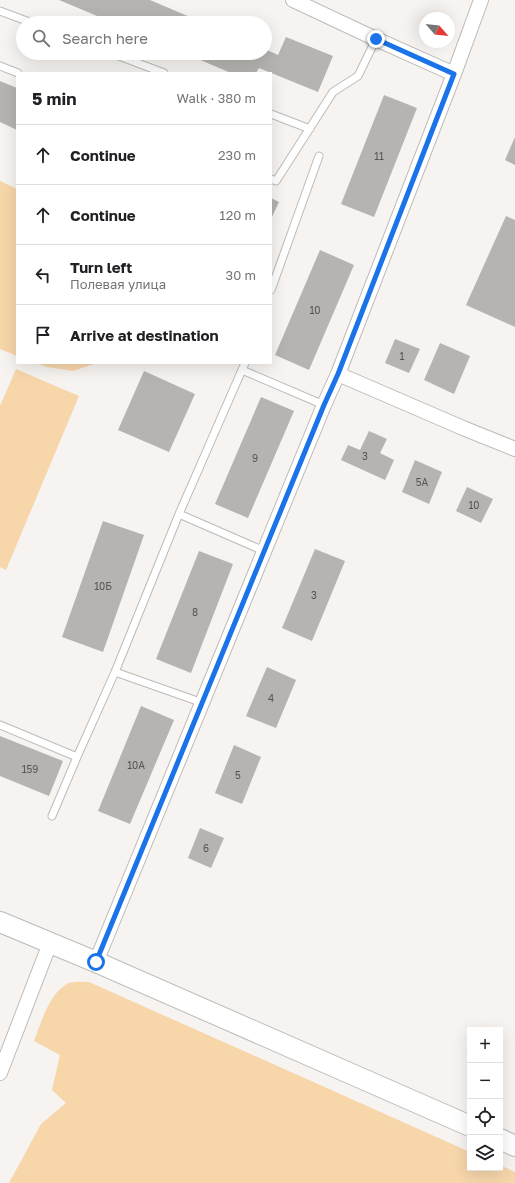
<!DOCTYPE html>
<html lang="en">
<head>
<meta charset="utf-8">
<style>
  :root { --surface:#fff; --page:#f6f6f6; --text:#202124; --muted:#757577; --line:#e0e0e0 }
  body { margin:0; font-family:"Golos Text",sans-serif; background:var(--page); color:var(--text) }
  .controls { position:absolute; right:12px; bottom:12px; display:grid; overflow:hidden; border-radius:0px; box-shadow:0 4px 16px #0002 }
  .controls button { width:36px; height:36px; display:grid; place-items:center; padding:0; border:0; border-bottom:1px solid var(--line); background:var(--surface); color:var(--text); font:20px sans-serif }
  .compass { position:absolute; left:419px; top:12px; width:36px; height:36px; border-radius:50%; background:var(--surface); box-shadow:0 4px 16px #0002; rotate:118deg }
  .stop { position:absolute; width:12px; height:12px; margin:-9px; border:3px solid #1a73e8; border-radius:50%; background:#fff }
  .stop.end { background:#1a73e8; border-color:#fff; box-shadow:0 1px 4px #0008 }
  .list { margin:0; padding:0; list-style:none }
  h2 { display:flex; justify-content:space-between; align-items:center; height:52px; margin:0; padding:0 16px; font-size:17px }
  h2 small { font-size:13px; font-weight:400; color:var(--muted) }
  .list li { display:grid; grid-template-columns:26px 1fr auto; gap:12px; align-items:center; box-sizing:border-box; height:60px; padding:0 16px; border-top:1px solid var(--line) }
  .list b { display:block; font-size:15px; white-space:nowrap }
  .list p { margin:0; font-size:13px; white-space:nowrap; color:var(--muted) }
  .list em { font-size:13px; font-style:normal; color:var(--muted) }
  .icon { flex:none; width:22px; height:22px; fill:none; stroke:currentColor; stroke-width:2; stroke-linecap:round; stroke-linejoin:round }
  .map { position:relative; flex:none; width:515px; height:1183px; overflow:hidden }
  .search { position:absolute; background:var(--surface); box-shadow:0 4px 16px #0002; left:16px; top:16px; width:256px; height:44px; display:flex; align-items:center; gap:10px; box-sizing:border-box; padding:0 14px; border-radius:22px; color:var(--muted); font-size:15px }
  .panel { position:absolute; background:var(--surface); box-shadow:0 4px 16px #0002; left:16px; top:72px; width:256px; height:292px; border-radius:0px }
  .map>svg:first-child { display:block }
  .green { fill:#f7d6aa }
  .building { fill:#b6b4b1 }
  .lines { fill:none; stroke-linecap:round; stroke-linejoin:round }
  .lane-casing { stroke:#bebbb8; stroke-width:9 }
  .street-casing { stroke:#bebbb8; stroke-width:16 }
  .secondary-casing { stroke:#bebbb8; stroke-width:22 }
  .lane { stroke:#fff; stroke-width:7 }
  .street { stroke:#fff; stroke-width:14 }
  .secondary { stroke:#fff; stroke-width:20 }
  .route { stroke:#1a73e8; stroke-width:5 }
  .labels { text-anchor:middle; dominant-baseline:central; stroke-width:4; stroke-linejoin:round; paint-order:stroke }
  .number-label { font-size:10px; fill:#565553 }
</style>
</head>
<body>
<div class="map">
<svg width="515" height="1183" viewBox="0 0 515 1183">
  <rect width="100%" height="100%" fill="#f6f3f0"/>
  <path class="green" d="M0,181L17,189V356L0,349Z
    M36,363H97L73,371L47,367Z
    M16,369L79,396L6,570L0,567V406Z
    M89,982L470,1152V1168H500V1165L515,1172V1183H9L41,1124L66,1103L52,1090L60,1055L34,1041C41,1023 49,994 67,984C72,981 83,982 89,982Z"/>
  <path class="building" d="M59,0H150L204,23H114Z
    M286,37L333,56L318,92L259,68L256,73H231L184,53H265V49L278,55Z
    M0,81L17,88V130L0,122Z
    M384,95L417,108L374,217L341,204Z
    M515,137V165L505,160Z
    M271,198L279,202L271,219Z
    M506,216L515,220V327L466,305Z
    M320,250L354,265L309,370L275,355Z
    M395,339L420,349L409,373L385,363Z
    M440,343L470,356L454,394L424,380Z
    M144,371L195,394L169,452L118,430Z
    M261,397L294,411L248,518L215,504Z
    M369,431L387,439L380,453L394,460L385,480L341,460L348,445L360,450Z
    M415,460L442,472L429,504L402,492Z
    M467,487L493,499L481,523L456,511Z
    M103,521L144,535L103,652L62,637Z
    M315,549L345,561L312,641L282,628Z
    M199,551L233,564L191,673L156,659Z
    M267,667L296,680L276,728L246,716Z
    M141,706L174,720L130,824L98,811Z
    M0,736L63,761L49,796L0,776Z
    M234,745L261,757L242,804L215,793Z
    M200,828L224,838L211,868L188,858Z"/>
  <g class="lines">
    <defs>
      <path id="lane" d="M0,11L32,23
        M111,53L164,73
        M0,66L18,73
        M271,114L310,129
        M271,179L276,181L333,92L358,76L376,39
        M271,290L319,156
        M242,370L324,405
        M179,514L264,551
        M115,672L203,703
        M0,725L77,757
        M52,816L77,757L115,672L179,514L245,363"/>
      <path id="street" d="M293,0L376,39L454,74
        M338,374L463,428L515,449
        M96,962L324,405L338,374L454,74L481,0
        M0,1073L50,943"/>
      <path id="secondary" d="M0,922L96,962L470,1126
        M500,1139L515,1146"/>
    </defs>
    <use href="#lane" class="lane-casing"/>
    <use href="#street" class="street-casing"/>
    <use href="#secondary" class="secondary-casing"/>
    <use href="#lane" class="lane"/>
    <use href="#street" class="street"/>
    <use href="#secondary" class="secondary"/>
  </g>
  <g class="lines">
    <path class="route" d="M96,962L324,405L338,374L454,74L376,39"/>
  </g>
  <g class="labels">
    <g class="number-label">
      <text x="379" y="156">11</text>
      <text x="315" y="310">10</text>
      <text x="402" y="356">1</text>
      <text x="365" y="456">3</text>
      <text x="255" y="458">9</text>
      <text x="422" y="482">5А</text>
      <text x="474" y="505">10</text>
      <text x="103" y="586">10Б</text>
      <text x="314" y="595">3</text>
      <text x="195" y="612">8</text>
      <text x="271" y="698">4</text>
      <text x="136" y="765">10А</text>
      <text x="30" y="769">159</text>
      <text x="238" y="775">5</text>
      <text x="206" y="848">6</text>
    </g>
  </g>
</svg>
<div class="controls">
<button>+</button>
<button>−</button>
<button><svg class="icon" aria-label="locate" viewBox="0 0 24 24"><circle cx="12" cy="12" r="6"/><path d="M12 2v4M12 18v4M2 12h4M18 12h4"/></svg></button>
<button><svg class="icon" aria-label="layers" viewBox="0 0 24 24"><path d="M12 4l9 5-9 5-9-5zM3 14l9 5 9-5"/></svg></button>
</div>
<svg class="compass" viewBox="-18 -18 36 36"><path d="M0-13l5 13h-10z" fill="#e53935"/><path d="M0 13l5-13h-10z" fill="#757577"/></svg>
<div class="stop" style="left:96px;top:962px"></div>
<div class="stop end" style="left:376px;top:39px"></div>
<div class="search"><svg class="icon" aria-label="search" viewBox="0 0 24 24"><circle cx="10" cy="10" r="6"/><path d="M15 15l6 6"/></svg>Search here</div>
<section class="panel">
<h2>5 min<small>Walk · 380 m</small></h2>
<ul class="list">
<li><svg class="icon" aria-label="ahead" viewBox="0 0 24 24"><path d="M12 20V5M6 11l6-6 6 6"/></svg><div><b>Continue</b></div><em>230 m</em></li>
<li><svg class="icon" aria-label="ahead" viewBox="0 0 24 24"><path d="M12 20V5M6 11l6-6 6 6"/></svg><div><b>Continue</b></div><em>120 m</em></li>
<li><svg class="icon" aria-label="left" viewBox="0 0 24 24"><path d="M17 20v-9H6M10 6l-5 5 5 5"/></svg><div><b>Turn left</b><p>Полевая улица</p></div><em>30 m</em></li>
<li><svg class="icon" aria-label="arrive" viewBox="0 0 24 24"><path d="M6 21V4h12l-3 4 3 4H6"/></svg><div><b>Arrive at destination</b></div></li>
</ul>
</section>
</div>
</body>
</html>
